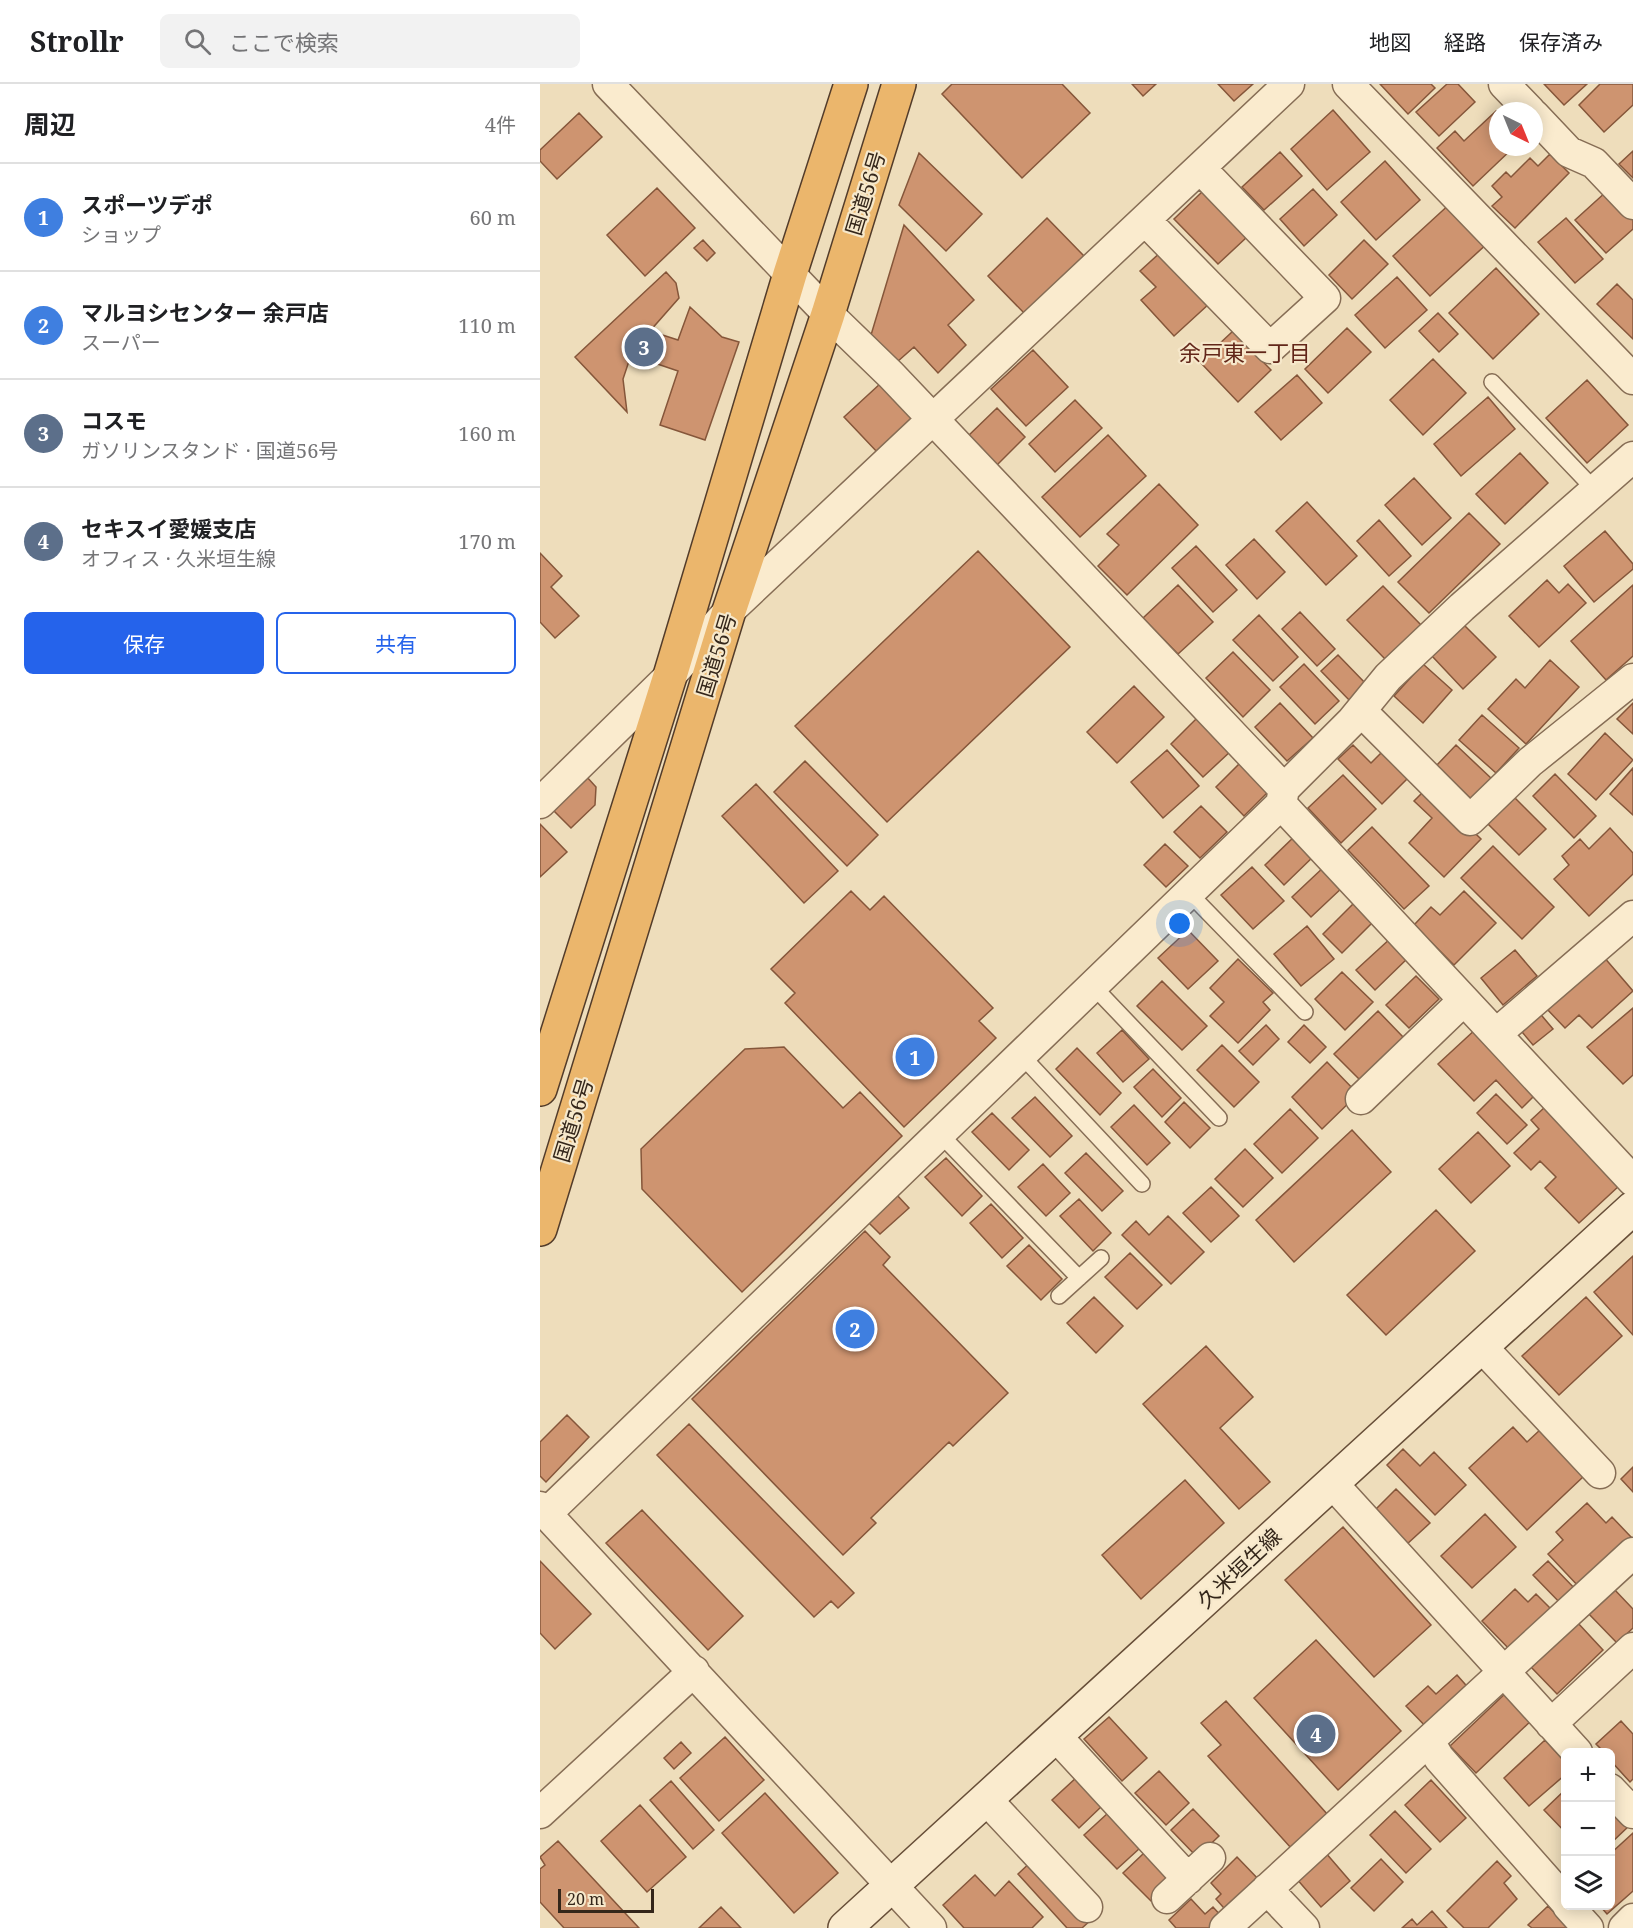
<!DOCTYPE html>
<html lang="ja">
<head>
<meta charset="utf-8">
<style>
  :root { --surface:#fff; --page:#f2f2f2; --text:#202124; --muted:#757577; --line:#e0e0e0; --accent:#2563eb }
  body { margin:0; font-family:"Noto Serif","Noto Sans JP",serif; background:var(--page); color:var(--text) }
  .controls { position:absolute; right:18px; bottom:18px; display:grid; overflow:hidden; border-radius:9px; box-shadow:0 3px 15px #0003 }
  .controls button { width:54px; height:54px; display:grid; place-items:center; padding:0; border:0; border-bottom:2px solid var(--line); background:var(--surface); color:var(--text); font:30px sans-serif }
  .compass { position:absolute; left:949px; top:18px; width:54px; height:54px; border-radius:50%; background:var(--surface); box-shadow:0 3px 15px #0003; rotate:137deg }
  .scale { position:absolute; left:18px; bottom:15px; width:96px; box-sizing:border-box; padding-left:6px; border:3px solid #34261a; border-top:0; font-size:16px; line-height:21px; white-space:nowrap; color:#34261a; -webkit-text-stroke:4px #f6e8cb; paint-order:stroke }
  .you { position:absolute; left:640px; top:840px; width:21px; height:21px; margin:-15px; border:4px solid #fff; border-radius:50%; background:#1a73e8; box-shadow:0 0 0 9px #1a73e833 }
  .badge { display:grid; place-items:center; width:39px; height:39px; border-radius:50%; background:var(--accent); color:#fff; font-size:20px; font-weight:700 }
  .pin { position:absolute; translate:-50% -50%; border:3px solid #fff; box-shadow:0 2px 6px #0006 }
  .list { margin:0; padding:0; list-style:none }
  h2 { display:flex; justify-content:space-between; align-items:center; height:78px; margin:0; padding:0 24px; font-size:26px }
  h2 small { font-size:20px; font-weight:400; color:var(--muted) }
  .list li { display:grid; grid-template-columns:39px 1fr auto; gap:18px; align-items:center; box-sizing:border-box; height:108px; padding:0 24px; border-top:2px solid var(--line) }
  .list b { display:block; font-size:22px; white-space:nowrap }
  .list p { margin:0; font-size:20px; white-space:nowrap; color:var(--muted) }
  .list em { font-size:20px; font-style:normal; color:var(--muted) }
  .actions { display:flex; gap:12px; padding:18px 24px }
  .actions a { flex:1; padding:14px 0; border:2px solid var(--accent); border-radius:9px; text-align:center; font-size:21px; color:var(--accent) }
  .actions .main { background:var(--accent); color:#fff }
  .icon { flex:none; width:33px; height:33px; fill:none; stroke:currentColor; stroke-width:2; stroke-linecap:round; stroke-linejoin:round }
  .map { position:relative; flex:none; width:1093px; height:1844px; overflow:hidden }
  header { display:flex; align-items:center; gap:36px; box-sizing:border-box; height:84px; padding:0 30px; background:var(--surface); border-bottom:2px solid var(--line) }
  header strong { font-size:28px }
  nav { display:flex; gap:33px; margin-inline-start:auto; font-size:21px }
  .search { width:420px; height:54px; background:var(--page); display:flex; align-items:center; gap:15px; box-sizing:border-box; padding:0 21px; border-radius:9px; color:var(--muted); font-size:22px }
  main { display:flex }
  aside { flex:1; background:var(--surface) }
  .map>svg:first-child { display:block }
  .building { fill:#ce9470; stroke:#85563a; stroke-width:1.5 }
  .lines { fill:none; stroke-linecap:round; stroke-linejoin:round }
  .service-casing { stroke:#866d55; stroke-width:18 }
  .minor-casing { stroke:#866d55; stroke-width:33 }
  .secondary-casing { stroke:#674e38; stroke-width:36 }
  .trunk-casing { stroke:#533c2a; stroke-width:36 }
  .service { stroke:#faebce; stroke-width:15 }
  .minor { stroke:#faebce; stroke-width:30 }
  .secondary { stroke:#faebce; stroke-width:33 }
  .trunk { stroke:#ebb66c; stroke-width:33 }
  .labels { text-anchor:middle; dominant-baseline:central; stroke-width:4.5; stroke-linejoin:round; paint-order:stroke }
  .street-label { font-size:21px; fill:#34261a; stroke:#f6e8cb }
  .neighbourhood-label { font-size:22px; fill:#622619; stroke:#f6e8cb }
</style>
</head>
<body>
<header>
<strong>Strollr</strong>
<div class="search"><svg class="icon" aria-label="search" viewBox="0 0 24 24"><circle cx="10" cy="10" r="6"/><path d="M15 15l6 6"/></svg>ここで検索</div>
<nav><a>地図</a><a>経路</a><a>保存済み</a></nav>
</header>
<main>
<aside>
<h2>周辺<small>4件</small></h2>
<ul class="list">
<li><span class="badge" style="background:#3f7fe0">1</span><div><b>スポーツデポ</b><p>ショップ</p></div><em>60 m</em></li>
<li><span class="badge" style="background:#3f7fe0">2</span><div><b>マルヨシセンター 余戸店</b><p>スーパー</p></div><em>110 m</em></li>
<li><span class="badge" style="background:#5c6f8a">3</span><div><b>コスモ</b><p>ガソリンスタンド · 国道56号</p></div><em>160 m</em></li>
<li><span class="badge" style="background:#5c6f8a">4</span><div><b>セキスイ愛媛支店</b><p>オフィス · 久米垣生線</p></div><em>170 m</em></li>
</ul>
<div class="actions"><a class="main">保存</a><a>共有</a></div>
</aside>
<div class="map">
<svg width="1093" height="1844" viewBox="0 0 1093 1844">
  <rect width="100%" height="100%" fill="#edb"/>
  <path class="building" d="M412,0H522L550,29L482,94L402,10Z
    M592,0H616L603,12Z
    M678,0H713L694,17Z
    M840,0H891L895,4L868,30Z
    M907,0H918L935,18L899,52L876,28Z
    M1004,0H1047L1024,21Z
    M1060,0H1093V21L1064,48L1039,21Z
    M793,26L830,68L787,106L751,65Z
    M956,27L958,29V63L973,64L933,102L897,64L915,47L924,57Z
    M39,29L62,53L17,95L0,77V66Z
    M1093,67V94L1079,80Z
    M740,68L762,92L724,126L702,103Z
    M379,69L442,130L406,167L359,121Z
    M1010,70L1029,89L975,144L952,122L962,113L952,102L966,88L971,93L990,74L998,82Z
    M845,77L880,116L836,156L801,118Z
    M117,104L155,144L105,192L67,151Z
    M773,105L797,131L764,162L740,135Z
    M663,107L707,153L678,180L634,135Z
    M1067,107L1093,135V145L1066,169L1035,136Z
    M913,117L950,157L890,212L853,172Z
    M507,134L544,172L485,230L448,192Z
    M1026,134L1063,175L1035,199L998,158Z
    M364,141L434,216L408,241L426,261L398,289L374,263L357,278L331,251Z
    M163,156L175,169L167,177L154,164Z
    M824,156L848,180L812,215L789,191Z
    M622,167L670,219L634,252L601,216L616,203L600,187Z
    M956,184L999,230L953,275L909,229Z
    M126,188L136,199L139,214L110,247L138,256L150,223L182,253L199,258L165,356L120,341L138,287L91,271L83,295L87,328L35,273Z
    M857,193L887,226L845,264L815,231Z
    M1077,200L1093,216V255L1057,220Z
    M898,229L918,250L899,268L879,247Z
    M807,244L831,268L788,309L765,285Z
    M693,247L731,286L698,318L660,278Z
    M493,266L528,303L486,342L451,305Z
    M893,275L926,309L883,351L850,316Z
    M757,291L782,319L741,356L715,328Z
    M1047,296L1088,341L1047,379L1006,334Z
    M341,299L374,334L338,369L304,333Z
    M948,313L975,345L921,392L894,360Z
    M535,316L562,344L515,388L489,360Z
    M457,324L485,353L456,382L427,353Z
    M568,351L606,392L540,453L502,413Z
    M980,369L1008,399L965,440L936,410Z
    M874,394L911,434L882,461L845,421Z
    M619,400L658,441L587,511L558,482L579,461L567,450Z
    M767,418L817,472L786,501L736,447Z
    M929,429L960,460L889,529L858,498Z
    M839,436L871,472L849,492L817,457Z
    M1065,447L1093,480V485L1054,518L1024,482Z
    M714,455L745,488L717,515L686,481Z
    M656,462L697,506L673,528L632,484Z
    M438,467L530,563L347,738L255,642Z
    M0,469L22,492L11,503L39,532L15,554L0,538Z
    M1007,496L1019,509L1028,500L1046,519L999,563L969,532Z
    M638,501L673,538L638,570L603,534Z
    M1093,501V572L1066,596L1031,557Z
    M843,502L881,541L845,575L807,536Z
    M760,528L795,565L777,582L742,545Z
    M719,531L758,573L733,597L693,556Z
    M924,541L956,573L923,605L892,572Z
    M693,568L730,606L703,633L666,594Z
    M798,571L828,602L811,618L781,587Z
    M1010,576L1039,603L986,660L948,625L976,595L985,604Z
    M764,580L799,617L775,640L740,603Z
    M883,580L912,606L883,639L854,612Z
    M594,602L624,633L577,679L547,648Z
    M740,619L773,654L747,677L715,643Z
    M1093,619V650L1077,635Z
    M660,631L692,666L663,693L631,660Z
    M942,631L979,664L956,689L919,656Z
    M1065,649L1093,676L1056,716L1028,690Z
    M813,661L831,679L843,667L869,693L842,720L798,675Z
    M916,661L953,696L933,717L896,682Z
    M627,666L659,702L623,734L591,698Z
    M265,677L338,751L307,782L234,708Z
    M702,677L730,706L704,732L676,703Z
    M1093,684V731L1070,710Z
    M1015,690L1056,732L1034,754L993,712Z
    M803,691L836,725L801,759L768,724Z
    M46,692L56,703L55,721L31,744L12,725Z
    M216,700L298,787L264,819L182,732Z
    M888,703L941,755L904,793L869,759L892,734L874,717Z
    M974,713L1006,745L979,771L947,739Z
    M661,722L687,748L660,774L634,748Z
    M0,740L27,768L0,793Z
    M832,743L889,802L864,825L808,766Z
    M1070,744L1093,769V790L1049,832L1014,795L1029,781L1022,772L1040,755L1049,765Z
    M758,749L777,769L744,801L725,781Z
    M625,760L648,782L626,803L604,781Z
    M953,762L1014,823L982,855L921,794Z
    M786,781L805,801L771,833L752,813Z
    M712,783L744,817L713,845L681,811Z
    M311,807L330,826L344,812L453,924L439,937L456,954L364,1043L245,919L255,909L231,885Z
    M924,807L956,839L914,881L874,841L891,823L900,831Z
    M816,817L835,836L802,869L783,850Z
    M767,842L794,875L761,902L734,870Z
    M648,846L678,877L648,905L618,874Z
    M852,853L870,872L835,906L816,886Z
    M975,866L997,892L963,921L941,894Z
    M1063,872L1093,907L1052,944L1039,931L1025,944L1006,924Z
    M698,875L733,909L723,918L730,926L698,959L670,932L684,918L670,904Z
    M802,888L833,918L805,946L775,915Z
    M876,892L899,915L869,944L846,921Z
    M622,897L667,942L642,966L597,922Z
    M1093,924V991L1083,1000L1047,963Z
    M997,926L1013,945L993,961L977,942Z
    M838,927L864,954L820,996L794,970Z
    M726,941L739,955L713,981L699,967Z
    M764,941L786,963L770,979L748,958Z
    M937,944L998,1008L982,1024L956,996L934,1017L898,980Z
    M582,946L609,975L583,998L557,969Z
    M682,961L719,998L694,1023L657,986Z
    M244,963L303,1024L320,1008L362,1052L202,1208L102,1105L101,1065L205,965Z
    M537,964L581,1009L560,1031L516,985Z
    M787,978L818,1010L782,1045L752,1013Z
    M613,985L641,1014L622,1033L594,1003Z
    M956,1010L987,1041L967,1060L937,1029Z
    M495,1013L532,1052L510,1073L472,1034Z
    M644,1018L670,1044L650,1064L625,1038Z
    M594,1021L630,1059L607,1081L571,1043Z
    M1005,1023L1080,1101L1039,1139L1005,1104L1016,1093L1000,1077L991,1086L974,1069L999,1045L991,1036Z
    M750,1025L778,1054L742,1089L714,1060Z
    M452,1029L489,1066L469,1086L432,1048Z
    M812,1046L851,1088L754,1178L716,1136Z
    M938,1048L970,1082L931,1119L899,1085Z
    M705,1065L733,1094L703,1123L675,1095Z
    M546,1069L583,1107L562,1127L525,1089Z
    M406,1074L442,1112L422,1132L385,1093Z
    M503,1080L530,1109L506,1132L478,1103Z
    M671,1103L699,1132L671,1158L643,1129Z
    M356,1110L369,1124L340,1150L327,1137Z
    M539,1115L571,1149L553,1167L520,1132Z
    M451,1120L483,1154L462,1174L430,1139Z
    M896,1126L935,1167L846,1251L807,1211Z
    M628,1132L664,1168L631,1200L582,1151L596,1137L609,1151Z
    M325,1147L350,1173L343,1181L468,1309L413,1362L409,1358L331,1434L336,1439L303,1471L152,1315Z
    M489,1161L522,1195L501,1216L467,1182Z
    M590,1169L622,1201L597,1225L565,1193Z
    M1093,1172V1251L1054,1208Z
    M554,1213L583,1242L556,1269L527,1239Z
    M1046,1213L1082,1252L1019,1311L982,1272Z
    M666,1262L713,1313L680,1344L730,1398L699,1425L603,1320Z
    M27,1331L49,1353L6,1398L0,1392V1358Z
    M149,1340L314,1509L298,1524L291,1517L274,1533L117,1371Z
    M973,1343L987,1358L1001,1345L1044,1392L987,1446L929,1384Z
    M863,1365L880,1382L894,1368L926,1401L895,1431L847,1381Z
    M1093,1383V1408L1081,1395Z
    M645,1396L684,1439L601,1515L562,1471Z
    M856,1405L890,1439L866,1461L833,1428Z
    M1047,1419L1066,1439L1072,1433L1092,1454L1040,1504L1008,1470L1023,1456L1016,1448Z
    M102,1426L203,1532L168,1566L66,1459Z
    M945,1430L976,1463L932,1504L901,1472Z
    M803,1443L891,1541L834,1593L745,1496Z
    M0,1477L51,1530L15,1565L0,1549Z
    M1008,1477L1039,1509L1024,1523L993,1491Z
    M1073,1504L1093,1525V1544L1077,1559L1047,1528Z
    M975,1505L988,1518L996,1510L1015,1529L973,1569L942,1537Z
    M1037,1538L1063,1566L1017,1610L990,1582Z
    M776,1556L861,1647L798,1706L714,1614Z
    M917,1591L932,1608L890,1647L866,1622L888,1602L896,1610Z
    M969,1606L995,1633L936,1689L910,1662Z
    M686,1617L788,1731L751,1764L668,1672L681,1661L661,1639Z
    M569,1633L607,1674L582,1697L544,1655Z
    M1081,1637L1093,1650V1695L1090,1698L1070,1676V1668H1064L1056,1660Z
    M185,1653L224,1696L179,1737L140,1694Z
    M1005,1656L1026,1679V1690L989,1722L964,1694Z
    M141,1658L151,1669L134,1685L124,1674Z
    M619,1687L649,1719L626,1741L595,1709Z
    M537,1693L563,1721L539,1744L512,1716Z
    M891,1696L926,1734L900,1758L865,1721Z
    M131,1697L174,1746L153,1765L110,1716Z
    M1026,1705V1749L1004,1726Z
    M225,1709L298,1789L254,1829L182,1749Z
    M1070,1718L1091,1740L1070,1760Z
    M100,1721L146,1773L107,1808L61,1757Z
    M653,1725L679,1752L657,1773L631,1746Z
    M855,1727L891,1765L866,1789L830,1751Z
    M568,1729L600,1764L577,1785L544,1751Z
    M1093,1749V1807L1067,1830L1060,1822H1070V1770Z
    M18,1757L99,1844H24L0,1818V1785L5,1781L0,1773Z
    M785,1768L810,1797L781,1823L756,1794Z
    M604,1769L631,1796L611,1817L583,1789Z
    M697,1773L722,1799L690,1831L676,1815L681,1810L671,1799Z
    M495,1774L552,1835L542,1844H527L478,1790Z
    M841,1775L863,1798L834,1827L811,1804Z
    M957,1777L971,1792L964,1799L977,1815L948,1844H924L907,1827Z
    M435,1791L455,1812L469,1797L503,1833L492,1844H424L403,1821Z
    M651,1815L665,1830L673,1823L683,1834L672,1844H636L629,1836Z
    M1008,1822L1029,1844H992L988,1841Z
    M181,1823L201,1844H159Z
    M892,1827L907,1844H862L872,1835L877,1841Z"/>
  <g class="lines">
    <defs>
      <path id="service" d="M952,298L1055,406
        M649,809L765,928
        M553,902L679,1034
        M481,971L602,1100
        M400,1050L539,1194
        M519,1212L561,1174"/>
      <path id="minor" d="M68,0L288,230L351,291L744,705L741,720L1093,1097
        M808,0L1093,295
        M964,0L990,27
        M994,31L1029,68L1054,79L1093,120
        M605,136L730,264L785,214L660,84
        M821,627L930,736L990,678L1093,595
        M744,705L812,637L848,593L922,523L1093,373
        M0,719L130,592L189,527L749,0
        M956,950L1093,832
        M821,1015L924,916
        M941,1262L1060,1389
        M792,1399L1037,1668
        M0,1423L391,1844
        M6,1430L741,720
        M1011,1640L1093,1564
        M516,1652L648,1795
        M889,1657L899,1674L1026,1818
        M1070,1705L1093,1729
        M446,1715L547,1823
        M0,1729L154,1587
        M727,1805L764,1844
        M627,1814L670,1774
        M1028,1822L1048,1844
        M685,1844L1093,1469
        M1084,1844L1093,1835"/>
      <path id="secondary" d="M305,1844L1093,1124"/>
      <path id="trunk" d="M0,1005L130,592L250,190L311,0
        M0,1145L189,527L288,230L359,0"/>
    </defs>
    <use href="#service" class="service-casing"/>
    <use href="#minor" class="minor-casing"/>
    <use href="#secondary" class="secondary-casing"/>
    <use href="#trunk" class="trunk-casing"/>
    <use href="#service" class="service"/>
    <use href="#minor" class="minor"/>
    <use href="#secondary" class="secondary"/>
    <use href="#trunk" class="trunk"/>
  </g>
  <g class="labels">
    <g class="street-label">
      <text transform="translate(325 109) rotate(-73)">国道56号</text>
      <text transform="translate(176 571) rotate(-73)">国道56号</text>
      <text transform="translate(33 1036) rotate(-73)">国道56号</text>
      <text transform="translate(699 1484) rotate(-43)">久米垣生線</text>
    </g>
    <g class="neighbourhood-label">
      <text x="705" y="268">余戸東一丁目</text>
    </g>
  </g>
</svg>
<div class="controls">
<button>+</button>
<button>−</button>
<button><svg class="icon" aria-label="layers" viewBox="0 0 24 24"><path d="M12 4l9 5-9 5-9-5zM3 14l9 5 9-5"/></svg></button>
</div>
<svg class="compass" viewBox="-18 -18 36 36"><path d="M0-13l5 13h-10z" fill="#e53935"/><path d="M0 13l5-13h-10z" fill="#757577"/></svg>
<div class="scale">20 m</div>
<div class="you"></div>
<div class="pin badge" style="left:375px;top:973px;background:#3f7fe0">1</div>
<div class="pin badge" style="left:315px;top:1245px;background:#3f7fe0">2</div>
<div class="pin badge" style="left:104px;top:263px;background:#5c6f8a">3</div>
<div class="pin badge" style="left:776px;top:1650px;background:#5c6f8a">4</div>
</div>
</main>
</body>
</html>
